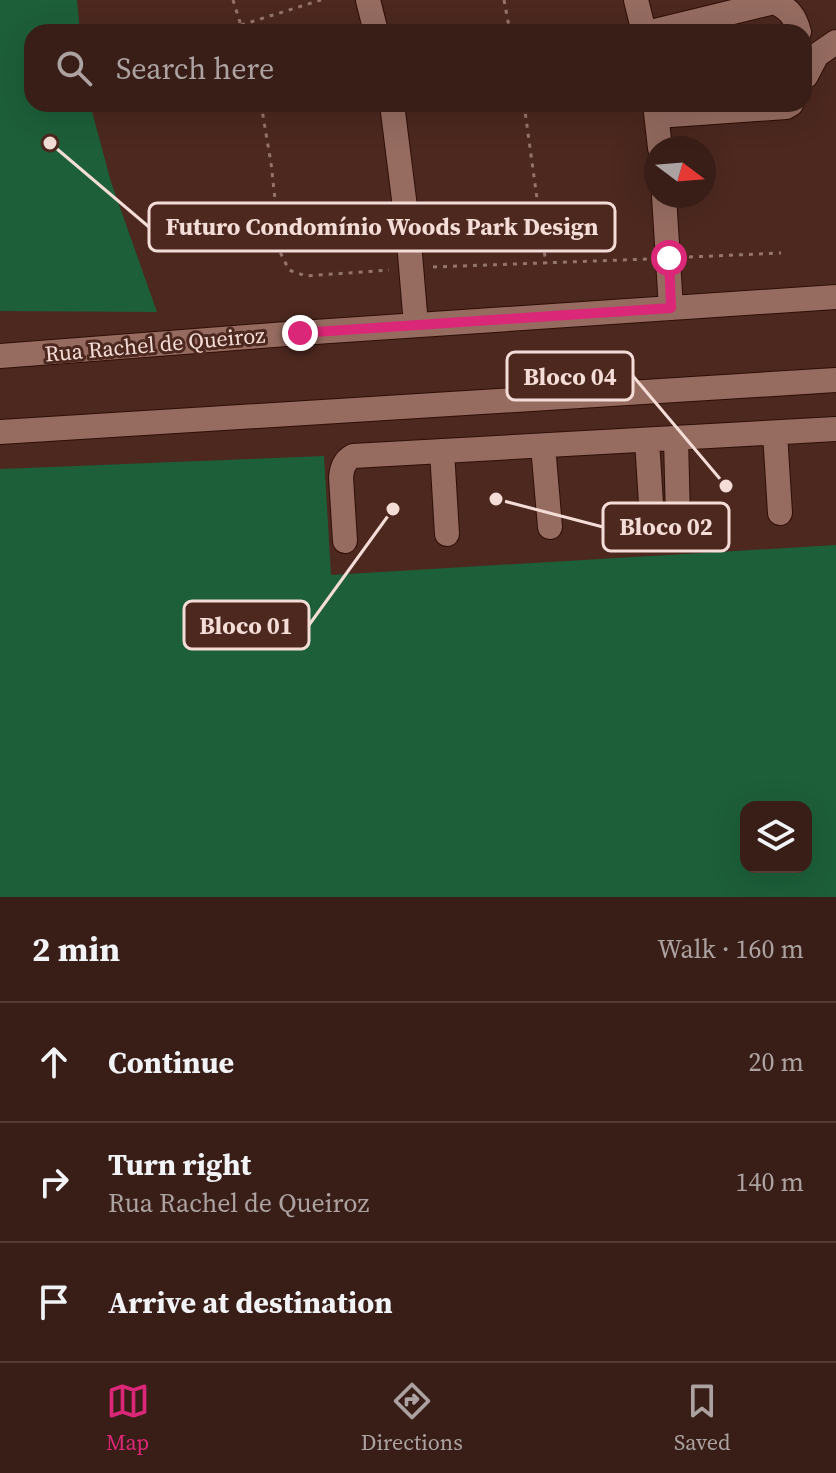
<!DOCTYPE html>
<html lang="en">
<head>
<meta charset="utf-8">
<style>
  :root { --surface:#391e17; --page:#402720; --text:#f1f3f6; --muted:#aba2a1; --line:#533c36; --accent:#db2777 }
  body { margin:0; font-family:"Source Serif 4",serif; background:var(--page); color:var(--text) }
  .controls { position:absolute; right:24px; bottom:24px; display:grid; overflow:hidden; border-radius:16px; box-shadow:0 8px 32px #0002 }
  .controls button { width:72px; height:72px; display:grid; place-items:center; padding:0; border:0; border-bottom:2px solid var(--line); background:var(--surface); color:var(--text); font:40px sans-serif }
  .compass { position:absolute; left:644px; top:136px; width:72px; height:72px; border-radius:50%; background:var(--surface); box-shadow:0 8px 32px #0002; rotate:106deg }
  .stop { position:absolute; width:24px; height:24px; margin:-18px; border:6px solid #db2777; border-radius:50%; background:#fff }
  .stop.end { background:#db2777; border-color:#fff; box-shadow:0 2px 8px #0008 }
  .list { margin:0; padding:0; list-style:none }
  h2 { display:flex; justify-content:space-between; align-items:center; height:104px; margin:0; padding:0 32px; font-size:34px }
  h2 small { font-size:26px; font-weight:400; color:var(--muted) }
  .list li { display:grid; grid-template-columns:52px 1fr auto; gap:24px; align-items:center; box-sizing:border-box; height:120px; padding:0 32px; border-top:2px solid var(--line) }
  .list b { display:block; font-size:30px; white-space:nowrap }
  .list p { margin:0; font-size:26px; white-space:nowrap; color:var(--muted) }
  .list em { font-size:26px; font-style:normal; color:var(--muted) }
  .icon { flex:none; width:44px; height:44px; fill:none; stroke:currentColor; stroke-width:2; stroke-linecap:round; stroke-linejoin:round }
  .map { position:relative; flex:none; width:836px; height:897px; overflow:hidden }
  .search { position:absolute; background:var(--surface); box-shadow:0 8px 32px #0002; left:24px; right:24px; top:24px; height:88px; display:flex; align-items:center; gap:20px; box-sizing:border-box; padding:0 28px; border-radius:24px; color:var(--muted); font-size:30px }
  .sheet { height:464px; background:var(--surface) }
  nav { display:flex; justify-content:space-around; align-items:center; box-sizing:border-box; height:112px; border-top:2px solid var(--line); background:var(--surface); font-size:22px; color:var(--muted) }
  nav a { display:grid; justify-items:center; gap:4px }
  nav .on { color:var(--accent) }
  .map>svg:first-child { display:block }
  .green { fill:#1d5f39; fill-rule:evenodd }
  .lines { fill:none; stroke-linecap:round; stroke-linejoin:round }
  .minor-casing { stroke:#300f07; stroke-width:26 }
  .path { stroke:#94756d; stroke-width:3; stroke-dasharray:4 6; stroke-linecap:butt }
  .minor { stroke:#966c61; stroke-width:24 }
  .route { stroke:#db2777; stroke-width:10 }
  .labels { text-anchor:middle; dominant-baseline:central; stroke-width:6; stroke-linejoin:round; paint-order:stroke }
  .street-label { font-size:22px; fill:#f5ddd7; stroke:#4c281f }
  .leader { fill:none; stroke:#f5ddd7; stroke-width:3 }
  .callout-dot { fill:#f5ddd7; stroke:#4c281f; stroke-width:3 }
  .callout { fill:#4c281f; stroke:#f5ddd7; stroke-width:3 }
  .callout-label { font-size:24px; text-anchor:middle; font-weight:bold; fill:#f5ddd7 }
</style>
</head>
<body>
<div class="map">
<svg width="836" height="897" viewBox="0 0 836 897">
  <rect width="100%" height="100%" fill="#4c281f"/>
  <path class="green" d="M0,0H77L80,32H32V104H90L111,182L157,312L0,311Z
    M324,456L331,575L836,545V897H0V469ZM806,807V867H746V807Z"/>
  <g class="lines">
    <defs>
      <path id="minor" d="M368,0L376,32
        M636,0L644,32
        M651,32L774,2C789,9 795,16 799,32
        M806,76L817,55L836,42
        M392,104L408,231L416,325
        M655,104L660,148
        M657,116L786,107L791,104
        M664,196L671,308
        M0,356L300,333L836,297
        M0,432L836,380
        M775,433L780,513
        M676,438L678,518
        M647,440L652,520
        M543,446L550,527
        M442,451L447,534
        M345,541L341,477C342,468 344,461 353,456L836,429"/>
    </defs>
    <use href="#minor" class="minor-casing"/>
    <path class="path" d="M233,0L243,32
      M504,0L510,32
      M241,25L321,0
      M261,104L271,163L281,254L289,270L306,276L389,270
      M524,104L546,264
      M689,257L781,253
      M433,267L649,259"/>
    <use href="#minor" class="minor"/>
  </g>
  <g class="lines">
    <path class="route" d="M300,333L671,308L669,258"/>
  </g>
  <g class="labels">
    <g class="street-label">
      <text transform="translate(155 344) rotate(-5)">Rua Rachel de Queiroz</text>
    </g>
  </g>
  <path class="leader" d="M50 143L149 227M726 486L633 376M496 499L603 527M393 509L309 625"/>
  <g class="callout-dot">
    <circle cx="50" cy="143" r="8"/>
    <circle cx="726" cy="486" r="8"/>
    <circle cx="496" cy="499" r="8"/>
    <circle cx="393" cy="509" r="8"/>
  </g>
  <g class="callout">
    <rect x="149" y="203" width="466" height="48" rx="8"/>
    <rect x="507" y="352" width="126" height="48" rx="8"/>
    <rect x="603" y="503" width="126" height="48" rx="8"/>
    <rect x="184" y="601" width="125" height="48" rx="8"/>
  </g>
  <g class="callout-label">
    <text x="382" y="235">Futuro Condomínio Woods Park Design</text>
    <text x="570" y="385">Bloco 04</text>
    <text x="666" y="535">Bloco 02</text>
    <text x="246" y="634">Bloco 01</text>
  </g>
</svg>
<div class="controls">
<button><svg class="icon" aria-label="layers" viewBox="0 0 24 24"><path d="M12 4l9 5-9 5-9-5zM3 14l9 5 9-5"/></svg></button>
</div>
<svg class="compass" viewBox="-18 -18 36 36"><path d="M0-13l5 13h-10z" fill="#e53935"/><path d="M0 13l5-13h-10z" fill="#aba2a1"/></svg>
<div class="stop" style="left:669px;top:258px"></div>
<div class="stop end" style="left:300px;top:333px"></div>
<div class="search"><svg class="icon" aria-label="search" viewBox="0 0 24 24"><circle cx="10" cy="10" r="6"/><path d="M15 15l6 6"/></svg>Search here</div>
</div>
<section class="sheet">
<h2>2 min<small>Walk · 160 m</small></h2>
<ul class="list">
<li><svg class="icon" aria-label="ahead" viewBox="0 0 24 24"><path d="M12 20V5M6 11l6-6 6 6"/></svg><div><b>Continue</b></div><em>20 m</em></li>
<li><svg class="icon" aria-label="right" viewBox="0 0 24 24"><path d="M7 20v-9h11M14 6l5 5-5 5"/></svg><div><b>Turn right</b><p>Rua Rachel de Queiroz</p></div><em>140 m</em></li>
<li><svg class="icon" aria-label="arrive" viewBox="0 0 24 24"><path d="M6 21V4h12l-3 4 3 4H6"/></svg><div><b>Arrive at destination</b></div></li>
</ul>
</section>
<nav>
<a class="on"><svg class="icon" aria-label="map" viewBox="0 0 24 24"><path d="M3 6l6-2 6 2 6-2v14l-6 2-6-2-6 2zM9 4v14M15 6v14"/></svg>Map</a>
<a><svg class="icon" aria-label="directions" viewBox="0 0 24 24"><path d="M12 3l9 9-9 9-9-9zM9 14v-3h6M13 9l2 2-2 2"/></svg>Directions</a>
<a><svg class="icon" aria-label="saved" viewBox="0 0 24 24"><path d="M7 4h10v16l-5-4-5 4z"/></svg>Saved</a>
</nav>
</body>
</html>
